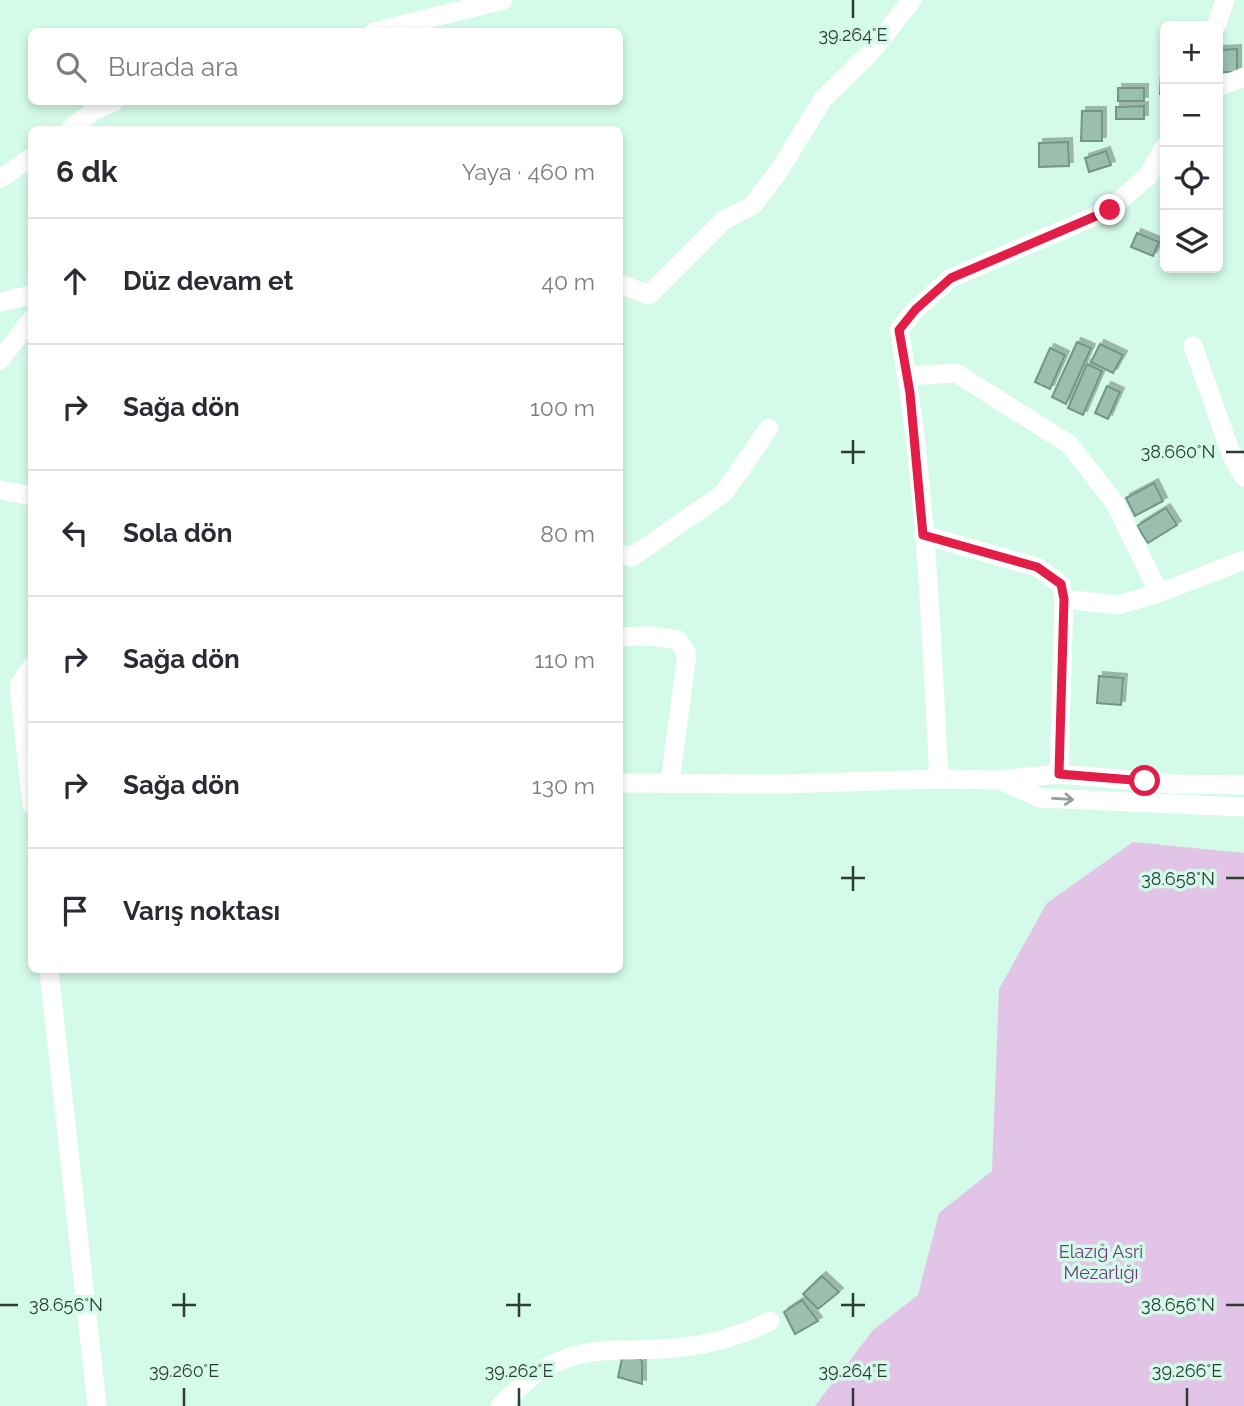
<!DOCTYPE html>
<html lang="tr">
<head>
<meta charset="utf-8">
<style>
  :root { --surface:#fff; --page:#f2f2f3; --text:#2b2b33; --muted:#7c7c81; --line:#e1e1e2 }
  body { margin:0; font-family:Raleway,sans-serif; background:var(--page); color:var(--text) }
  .controls { position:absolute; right:21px; top:21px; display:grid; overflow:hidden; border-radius:10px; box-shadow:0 4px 10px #0003 }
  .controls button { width:63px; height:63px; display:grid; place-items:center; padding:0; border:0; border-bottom:2px solid var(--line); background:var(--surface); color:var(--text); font:35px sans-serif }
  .stop { position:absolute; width:21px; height:21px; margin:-16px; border:5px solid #e11d48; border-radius:50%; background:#fff }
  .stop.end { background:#e11d48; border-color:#fff; box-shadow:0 2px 7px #0008 }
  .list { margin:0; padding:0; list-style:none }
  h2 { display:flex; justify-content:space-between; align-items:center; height:91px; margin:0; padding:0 28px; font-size:30px }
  h2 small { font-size:23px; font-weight:400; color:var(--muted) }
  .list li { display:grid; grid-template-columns:46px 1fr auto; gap:21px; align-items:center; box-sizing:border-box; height:126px; padding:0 28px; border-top:2px solid var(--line) }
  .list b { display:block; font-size:26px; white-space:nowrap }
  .list em { font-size:23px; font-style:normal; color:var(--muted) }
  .icon { flex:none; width:38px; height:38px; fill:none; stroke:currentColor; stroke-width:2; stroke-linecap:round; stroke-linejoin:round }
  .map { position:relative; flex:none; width:1244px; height:1406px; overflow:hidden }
  .search { position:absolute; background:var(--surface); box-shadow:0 4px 10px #0003; left:28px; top:28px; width:595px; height:77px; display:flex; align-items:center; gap:18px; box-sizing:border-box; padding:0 24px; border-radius:10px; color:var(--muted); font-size:26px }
  .panel { position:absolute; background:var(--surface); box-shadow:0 4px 10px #0003; left:28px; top:126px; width:595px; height:847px; border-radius:10px }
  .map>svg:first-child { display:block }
  .green { fill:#e2c4e6 }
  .building { fill:#9bbfaf; stroke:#729585; stroke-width:2; filter:url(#shadow) }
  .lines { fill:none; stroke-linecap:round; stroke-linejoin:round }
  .minor { stroke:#fff; stroke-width:19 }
  .oneway { stroke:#969e9a }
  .route { stroke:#e11d48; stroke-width:9 }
  .ticks { fill:none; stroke:#2d3c35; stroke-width:2.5 }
  .labels { text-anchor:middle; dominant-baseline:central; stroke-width:7; stroke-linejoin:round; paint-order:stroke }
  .park-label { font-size:18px; fill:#72397b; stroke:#d4fae9 }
  .ticks-label { font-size:18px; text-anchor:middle; fill:#2d3c35; stroke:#d4fae9; stroke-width:7; stroke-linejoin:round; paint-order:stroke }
</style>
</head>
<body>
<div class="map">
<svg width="1244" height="1406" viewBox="0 0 1244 1406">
  <defs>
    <filter id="shadow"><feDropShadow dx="4" dy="-4" stdDeviation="0" flood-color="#0004"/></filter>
  </defs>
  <rect width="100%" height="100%" fill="#d4fae9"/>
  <path class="green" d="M1133,842L1244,853V1406H815L873,1330L918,1295L939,1213L992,1171L999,989L1047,903Z"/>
  <path class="building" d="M1237,49V72H1218V50Z
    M1162,53H1165V94H1160Z
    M1118,88H1144V101H1118Z
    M1144,106V119H1116V107Z
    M1082,111H1102V141H1081Z
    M1068,142L1069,166L1039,167V143Z
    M1106,151L1111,165L1089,172L1085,158Z
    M1137,233L1159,242L1153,256L1131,247Z
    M1077,342L1091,348L1066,404L1052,397Z
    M1100,344L1123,355L1113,373L1091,362Z
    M1050,348L1065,355L1050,389L1035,382Z
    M1087,364L1102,371L1083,415L1068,408Z
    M1107,386L1120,392L1108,419L1095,413Z
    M1154,483L1163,501L1135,516L1126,498Z
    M1166,508L1177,525L1148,543L1137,526Z
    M1099,676L1123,678L1121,705L1097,703Z
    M822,1276L839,1292L818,1309L803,1294Z
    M802,1300L818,1321L795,1334L784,1312Z
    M624,1349L642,1361V1384L618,1377Z"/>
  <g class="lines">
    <path class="minor" d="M1216,26L1225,0
      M374,32L503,0
      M1218,87L1244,77
      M69,130L95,110L114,102
      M0,179L32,157
      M620,284L649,295L724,220L753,205L780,169L823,99L871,52L912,0
      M0,302L32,295
      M1193,346L1232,456L1244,477
      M0,360L32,319
      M907,376L956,373L1069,444L1115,503L1159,593
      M0,490L32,496
      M923,535L1037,567L1061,584L1064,599L1059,774
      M620,554L632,557L724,493L769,428
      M1064,599L1118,605L1159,593L1244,560
      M620,637L652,636L678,640L687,654L670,783
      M32,666L19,685L32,805
      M939,779C931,629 926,478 899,330L916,309L951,278L1109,210L1148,176L1165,146
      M1000,780L1040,798L1244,807
      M620,783L784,784L939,779L999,780L1059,774L1172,784L1244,785
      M49,970L97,1406
      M500,1406C517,1390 533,1372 555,1363C591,1346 623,1351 661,1349C699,1347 737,1338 770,1321"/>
  </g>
  <defs><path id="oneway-shaft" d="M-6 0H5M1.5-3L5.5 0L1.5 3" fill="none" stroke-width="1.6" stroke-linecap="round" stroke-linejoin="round" transform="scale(1.75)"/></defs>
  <use class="oneway" href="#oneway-shaft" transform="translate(1063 799) rotate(3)"/>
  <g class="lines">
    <path class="route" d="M1110,210L951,278L916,309L899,330L910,393L923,535L1037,567L1061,584L1064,599L1059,774L1145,781"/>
  </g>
  <path class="ticks" d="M853,0V18M853,440V464M841,452H865M1226,452H1244M853,866V891M841,878H865M1226,878H1244M184,1293V1317M519,1293V1317M853,1293V1317M0,1305H18M172,1305H196M506,1305H531M841,1305H865M1226,1305H1244M184,1388V1406M519,1388V1406M853,1388V1406M1187,1388V1406"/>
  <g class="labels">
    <g class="park-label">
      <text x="1101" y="1251">Elazığ Asri<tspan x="1101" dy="21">Mezarlığı</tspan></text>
    </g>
  </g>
  <g class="ticks-label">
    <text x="853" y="41">39.264°E</text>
    <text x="1178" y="458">38.660°N</text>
    <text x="1178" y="885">38.658°N</text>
    <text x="66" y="1311">38.656°N</text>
    <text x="1178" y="1311">38.656°N</text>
    <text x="184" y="1377">39.260°E</text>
    <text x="519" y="1377">39.262°E</text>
    <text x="853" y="1377">39.264°E</text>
    <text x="1187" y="1377">39.266°E</text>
  </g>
</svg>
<div class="controls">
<button>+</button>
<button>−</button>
<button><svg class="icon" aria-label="locate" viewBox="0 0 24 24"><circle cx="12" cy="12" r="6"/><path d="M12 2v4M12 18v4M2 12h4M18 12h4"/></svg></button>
<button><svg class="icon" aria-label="layers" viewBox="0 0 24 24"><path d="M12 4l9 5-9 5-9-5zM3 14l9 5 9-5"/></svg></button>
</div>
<div class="stop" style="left:1145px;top:781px"></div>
<div class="stop end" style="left:1110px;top:210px"></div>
<div class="search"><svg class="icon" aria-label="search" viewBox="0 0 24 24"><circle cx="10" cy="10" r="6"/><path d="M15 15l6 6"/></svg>Burada ara</div>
<section class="panel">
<h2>6 dk<small>Yaya · 460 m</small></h2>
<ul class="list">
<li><svg class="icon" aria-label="ahead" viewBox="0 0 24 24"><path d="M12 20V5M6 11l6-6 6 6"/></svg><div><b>Düz devam et</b></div><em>40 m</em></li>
<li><svg class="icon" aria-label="right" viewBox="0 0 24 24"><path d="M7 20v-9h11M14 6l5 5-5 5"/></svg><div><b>Sağa dön</b></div><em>100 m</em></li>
<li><svg class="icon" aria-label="left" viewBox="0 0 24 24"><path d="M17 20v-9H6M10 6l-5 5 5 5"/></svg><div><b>Sola dön</b></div><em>80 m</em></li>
<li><svg class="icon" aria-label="right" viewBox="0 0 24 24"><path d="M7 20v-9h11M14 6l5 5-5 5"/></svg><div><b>Sağa dön</b></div><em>110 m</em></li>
<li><svg class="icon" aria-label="right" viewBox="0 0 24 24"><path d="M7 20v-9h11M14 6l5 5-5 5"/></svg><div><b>Sağa dön</b></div><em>130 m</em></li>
<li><svg class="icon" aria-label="arrive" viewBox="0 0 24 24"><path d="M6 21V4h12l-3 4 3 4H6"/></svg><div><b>Varış noktası</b></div></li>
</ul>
</section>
</div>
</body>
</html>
